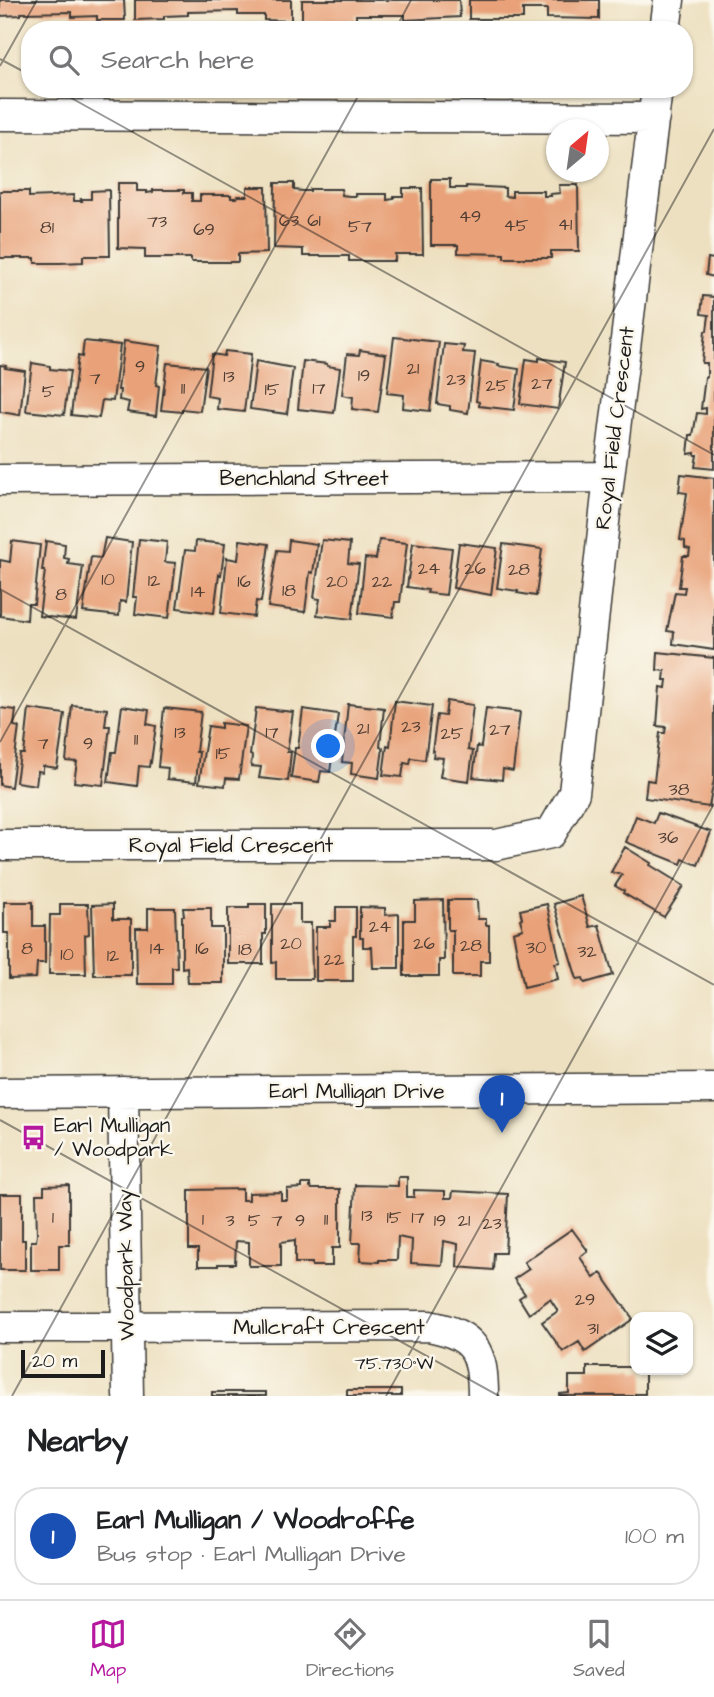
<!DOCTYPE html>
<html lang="en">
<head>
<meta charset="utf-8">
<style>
  :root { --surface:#fff; --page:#f6f6f6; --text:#202124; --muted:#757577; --line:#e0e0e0; --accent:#b5179e }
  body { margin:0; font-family:"Architects Daughter",sans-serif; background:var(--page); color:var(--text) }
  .controls { position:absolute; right:21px; bottom:21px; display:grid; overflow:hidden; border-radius:14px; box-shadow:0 2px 5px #0004 }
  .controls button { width:63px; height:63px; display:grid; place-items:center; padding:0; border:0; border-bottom:2px solid var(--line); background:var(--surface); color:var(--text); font:35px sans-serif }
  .compass { position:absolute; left:546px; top:119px; width:63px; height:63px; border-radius:50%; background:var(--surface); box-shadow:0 2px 5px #0004; rotate:29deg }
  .scale { position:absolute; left:21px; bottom:18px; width:84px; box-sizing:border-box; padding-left:7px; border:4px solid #1c1c1c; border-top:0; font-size:19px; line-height:24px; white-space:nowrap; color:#1c1c1c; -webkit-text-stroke:5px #fbf7ec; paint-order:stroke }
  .you { position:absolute; left:329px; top:747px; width:24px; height:24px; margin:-18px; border:5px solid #fff; border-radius:50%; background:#1a73e8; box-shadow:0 0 0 10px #1a73e833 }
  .badge { display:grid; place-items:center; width:46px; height:46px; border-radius:50%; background:var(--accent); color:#fff; font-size:23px; font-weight:700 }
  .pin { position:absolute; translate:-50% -58px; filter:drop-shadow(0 2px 4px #0008) }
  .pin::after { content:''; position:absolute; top:37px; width:24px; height:21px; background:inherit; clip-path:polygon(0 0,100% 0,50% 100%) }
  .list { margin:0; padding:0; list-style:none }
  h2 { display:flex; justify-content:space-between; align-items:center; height:91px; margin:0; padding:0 28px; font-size:30px }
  h2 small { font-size:23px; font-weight:400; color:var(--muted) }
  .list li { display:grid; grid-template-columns:46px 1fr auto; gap:21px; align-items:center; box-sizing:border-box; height:98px; margin:0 14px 14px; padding:0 14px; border:2px solid var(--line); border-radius:28px }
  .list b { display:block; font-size:26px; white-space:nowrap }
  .list p { margin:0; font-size:23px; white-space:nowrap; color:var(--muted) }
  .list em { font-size:23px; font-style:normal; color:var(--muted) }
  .icon { flex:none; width:38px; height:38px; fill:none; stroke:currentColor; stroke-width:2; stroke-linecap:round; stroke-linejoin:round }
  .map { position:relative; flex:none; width:714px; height:1396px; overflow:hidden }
  .search { position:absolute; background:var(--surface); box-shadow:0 2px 5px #0004; left:21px; right:21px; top:21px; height:77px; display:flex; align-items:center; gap:18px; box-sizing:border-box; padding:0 24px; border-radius:28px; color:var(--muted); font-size:26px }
  .sheet { height:203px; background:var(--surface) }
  nav { display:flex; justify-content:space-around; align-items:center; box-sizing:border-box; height:98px; border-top:2px solid var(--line); background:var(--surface); font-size:19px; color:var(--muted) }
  nav a { display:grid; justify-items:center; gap:4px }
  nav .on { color:var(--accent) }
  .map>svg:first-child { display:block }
  .building { fill:#e8a178 }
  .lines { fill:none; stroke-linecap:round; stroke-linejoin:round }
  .minor-casing { stroke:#3b3935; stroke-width:33 }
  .minor { stroke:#fff; stroke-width:30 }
  .ticks { fill:none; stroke:#1c1c1c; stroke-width:2; stroke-opacity:0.45 }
  .labels { text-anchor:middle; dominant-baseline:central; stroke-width:5; stroke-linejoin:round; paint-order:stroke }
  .number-label { font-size:18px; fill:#4f3d33 }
  .street-label { font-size:21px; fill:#1c1c1c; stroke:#fbf7ec }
  .poi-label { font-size:21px; fill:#1c1c1c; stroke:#fbf7ec; text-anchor:start }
  .ticks-label { font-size:18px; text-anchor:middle; fill:#1c1c1c; stroke:#fbf7ec; stroke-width:5; stroke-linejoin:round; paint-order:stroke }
</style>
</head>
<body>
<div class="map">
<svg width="714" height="1396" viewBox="0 0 714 1396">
  <rect width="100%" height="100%" fill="#fbf7ec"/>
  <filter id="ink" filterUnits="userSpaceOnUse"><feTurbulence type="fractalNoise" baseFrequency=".0143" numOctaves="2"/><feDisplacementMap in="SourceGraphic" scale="14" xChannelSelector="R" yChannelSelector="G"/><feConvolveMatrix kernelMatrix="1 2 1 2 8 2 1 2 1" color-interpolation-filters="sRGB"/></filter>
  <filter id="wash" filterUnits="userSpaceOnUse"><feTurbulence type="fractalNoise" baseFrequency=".00686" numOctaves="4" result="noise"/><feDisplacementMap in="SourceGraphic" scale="28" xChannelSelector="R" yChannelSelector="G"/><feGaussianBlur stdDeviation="1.57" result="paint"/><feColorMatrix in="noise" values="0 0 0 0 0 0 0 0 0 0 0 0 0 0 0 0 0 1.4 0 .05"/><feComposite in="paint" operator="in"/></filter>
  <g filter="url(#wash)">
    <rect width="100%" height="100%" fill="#ede0c0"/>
    <g id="blocks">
      <path class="building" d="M0,0H124L125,20H97V16L72,17V12L21,13V15L0,16Z
        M135,0H291V21L264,20V15H238V11L188,12V15L164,16V19L135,20Z
        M302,0H459L460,17L405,20V15H356V20L302,21Z
        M469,0H599V19L547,18V9H523V19H469Z
        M431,179H450V188H466V186L505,188V196L512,197V191H544V196H551L550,194L560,193L559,185H578L579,251H551V258H504V254L458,253V245H431Z
        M118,183H137V191H147V193L153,192V190H184V193H192V201H200V195H231V198H237L238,196H247V187H266L267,253L238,254V262H191V258H145V249L118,248Z
        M275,183H294V190L303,191H310V189H341L342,195L349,196H356L355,194H387V200L394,199V196H403V188H422L423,254H395V261H349V256H303V249L274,248Z
        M109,190L110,256H83V262L60,263H35V258H0V191H29V197L74,195V201H82L81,199H91V191Z
        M708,258L714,259V277L706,275Z
        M703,296L714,297V469L695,467L697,455H695V453L688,454L690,435H693L697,413L706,414V408L701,409L705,377H707V363H702L705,331H707L709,315L701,314Z
        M394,337L439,342L430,411L403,408L404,395L387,393Z
        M84,341L120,345L113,401L102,400L99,418L71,415L78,356L82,357Z
        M124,341L161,346L156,385L159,386L156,416L127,412L129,402L119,400L120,390H118Z
        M444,344L464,346L463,352L475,353L468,413L450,410V406L437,404Z
        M360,350L386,354L378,412L352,409L353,397L342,395L347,354L359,355Z
        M225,351L251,354L244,412L217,409L218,398L207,396L212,354L224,356Z
        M539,358L565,362L558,409L520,404L526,359L539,361Z
        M256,361L293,368L287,414L250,409Z
        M303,361L327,364V366L340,368L334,413L298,409Z
        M481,361L499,364L498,366L519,369L514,410L479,406V402L476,401Z
        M32,363L50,366V369L70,371L64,415L26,411Z
        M167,363L206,367L200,411L182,409V412L161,410Z
        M0,365L6,366L5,368L25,371L20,415L0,412Z
        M681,474L714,478V650L673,644L674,632L667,631L675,592L684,593L685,587H679L683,556H689L690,549L685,548V541L680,540L687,493L679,492Z
        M105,538L132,542L126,602L120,601L119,616L83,612L91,557L101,558Z
        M139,539L167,542L165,562L176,563L169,618L135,614L137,597H133Z
        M240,540L269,544L261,602L256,601L254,617L221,613L227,558L238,560Z
        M289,540L317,544L313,573L310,572L305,612L268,607L277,550L288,551Z
        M322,540L350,543L348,563L359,564L352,619L317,615L320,599L314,598Z
        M379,540L407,543L400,602H395L393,617L359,613L365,558L376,559Z
        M12,541L40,545L34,604H28L27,620L0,616V560L10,562Z
        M46,541L65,544L64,558L69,559L68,564L83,566L76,620L39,616L45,571H42Z
        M196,541L225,544L221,575L219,574L214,613L177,608L185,550L195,551Z
        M413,543L452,548L446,595L427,593L428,590L407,587Z
        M459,543L497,548L491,595L453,588Z
        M503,544L542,549L536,596L517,593L518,591L497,588Z
        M658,652L714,658V779L709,807L645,798L647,780L654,781L660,733H665L666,727L657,726L660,687L666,688L667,680H664L665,671L657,670Z
        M395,701L432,706L425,760L411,758L410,764L404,763L402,777L383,775L387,745L390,746Z
        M447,701L473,705L468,750L473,751L469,781L440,777L443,758L433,757L434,751H432L437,715L445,716Z
        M348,704L384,708L380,747L383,748L379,778L351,774L352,763L342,762Z
        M72,705L107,709L105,726H110L103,785L74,782L77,762L66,761Z
        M122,706L149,710L147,724L156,726L151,762L150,761L149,767L139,766L137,786L108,782L112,752H116Z
        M0,708L16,710L14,726L19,727L11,787L0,785Z
        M164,708L201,712L196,752H199L196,782L167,779L168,768L158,767Z
        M256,708L293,712L287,752H291L288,781L259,778L261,767L251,766L252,756L250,755Z
        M486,708L520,712L513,771L503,769L502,780L473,777L477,746L481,747Z
        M29,709L65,714L57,768L43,766V772L38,771L36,785L16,782L20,754H24Z
        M303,709L338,714L330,772L321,771L319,782L291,778L295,748H298Z
        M221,723L246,726L239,779L226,778L225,786L199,783L208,726L221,728Z
        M658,813L711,832L698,865L683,859L681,864L626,842L636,816L654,823Z
        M625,847L651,863L650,865L684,886L664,917L623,893L624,891L615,886L622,875L611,872Z
        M581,896L590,927L599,925L613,975L585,983L583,978L577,979L554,904Z
        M443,900L444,960H439V976H404V920H415V901Z
        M448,900H477L478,919H486V925H489V961H480V976H453V930H448Z
        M4,902H33V926H45V963H37L36,978L9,979V933H4Z
        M60,904H88L89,934L85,935L86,974H49L50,915H60Z
        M113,904V919H131V975H94L92,905Z
        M249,904H266V934H263V964H228V908H249Z
        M272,904H300V923H311L312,979H276V962L272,963Z
        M547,904L560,962L555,963L558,979L524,987L513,932L523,929L520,919L522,918L520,910Z
        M336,907H356V936H353V981H316V927H330V921H336Z
        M360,907L385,908V915L399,914V968H373L372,947H363V938H360Z
        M148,908H175L177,967H172V984H137L136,928H148Z
        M183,908H211V928H223V983H188L187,967L182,968V916H184Z
        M398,1177H407V1197H414V1190L445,1191V1198H452L453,1191L508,1194L505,1253H494L493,1270L457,1267L458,1244L444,1241L442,1265L411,1263L412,1240L398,1237L397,1260H379V1262L360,1261L361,1243H352L355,1185L398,1186Z
        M302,1184H310V1188L312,1189H340V1248H332V1266H312V1263H295V1240L281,1242V1266H249V1242L236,1241L235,1264H218V1266H198V1249H189V1190L242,1189V1200H249V1193L281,1192V1200H287V1189L302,1188Z
        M69,1185V1245H59V1270H31V1241H36L37,1235L36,1194H44V1186Z
        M0,1194H22V1240H25V1270H0Z
        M572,1229L588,1251L580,1257L594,1278L601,1273L633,1319L585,1352L579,1342L563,1352L542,1322L558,1311L550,1299L529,1314L519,1298L525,1294L514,1279L529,1269L524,1262Z
        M587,1367H635V1370H645V1394H635V1396H560V1394L569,1393V1376H587Z
        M347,1390H401V1396H347Z
        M212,1392H266V1396H212Z"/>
    </g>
  </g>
  <g filter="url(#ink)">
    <use href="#blocks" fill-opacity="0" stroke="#3b3935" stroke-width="2"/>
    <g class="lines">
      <defs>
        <path id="minor" d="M665,30L669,0
          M0,115L654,118
          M0,480L609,477
          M0,845H496L551,833L574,793L609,477L657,89
          M123,1092L128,1396
          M0,1093L714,1088
          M0,1327L429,1326C475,1335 483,1351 483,1396"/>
      </defs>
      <use href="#minor" class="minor-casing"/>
      <use href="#minor" class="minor"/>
    </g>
  </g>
  <path class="ticks" d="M395,30L411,0M0,59L30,75M0,66L37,0M55,89L714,455M0,589L714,985M0,742L362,89M0,1120L499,1396M12,1396L714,129M386,1396L714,804"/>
  <defs>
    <symbol id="bus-bare" viewBox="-9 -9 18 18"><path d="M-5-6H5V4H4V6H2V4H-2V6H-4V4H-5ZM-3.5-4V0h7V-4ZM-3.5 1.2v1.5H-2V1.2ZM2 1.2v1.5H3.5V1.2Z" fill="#b5179e" stroke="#fbf7ec" stroke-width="2.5" paint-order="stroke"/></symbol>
  </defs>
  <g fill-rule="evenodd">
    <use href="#bus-bare" x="16" y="1120" width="35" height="35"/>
  </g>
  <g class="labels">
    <g class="number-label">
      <text x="470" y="216">49</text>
      <text x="289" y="220">63</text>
      <text x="314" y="220">61</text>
      <text x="157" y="221">73</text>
      <text x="565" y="224">41</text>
      <text x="516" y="225">45</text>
      <text x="360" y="226">57</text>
      <text x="47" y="227">81</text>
      <text x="204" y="229">69</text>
      <text x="140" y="366">9</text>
      <text x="413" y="368">21</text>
      <text x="364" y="375">19</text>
      <text x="229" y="376">13</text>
      <text x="95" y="378">7</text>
      <text x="456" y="379">23</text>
      <text x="542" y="383">27</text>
      <text x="497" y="385">25</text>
      <text x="183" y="388">11</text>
      <text x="319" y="388">17</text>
      <text x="272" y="389">15</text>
      <text x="48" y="391">5</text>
      <text x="429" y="568">24</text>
      <text x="475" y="568">26</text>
      <text x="519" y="569">28</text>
      <text x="108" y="579">10</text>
      <text x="154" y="580">12</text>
      <text x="244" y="581">16</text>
      <text x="337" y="581">20</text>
      <text x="382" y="581">22</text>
      <text x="289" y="590">18</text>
      <text x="198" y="591">14</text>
      <text x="61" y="594">8</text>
      <text x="411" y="726">23</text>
      <text x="363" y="728">21</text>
      <text x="500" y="729">27</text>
      <text x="180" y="732">13</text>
      <text x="272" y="732">17</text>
      <text x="452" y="733">25</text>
      <text x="136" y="739">11</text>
      <text x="43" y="743">7</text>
      <text x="88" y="743">9</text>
      <text x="223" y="753">15</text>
      <text x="679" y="789">38</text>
      <text x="668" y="837">36</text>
      <text x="380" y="926">24</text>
      <text x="291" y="943">20</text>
      <text x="424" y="943">26</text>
      <text x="471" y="945">28</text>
      <text x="536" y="947">30</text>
      <text x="27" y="948">8</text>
      <text x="157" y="948">14</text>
      <text x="202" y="948">16</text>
      <text x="245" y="949">18</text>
      <text x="587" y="951">32</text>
      <text x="67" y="954">10</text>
      <text x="113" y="955">12</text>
      <text x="334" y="959">22</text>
      <text x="367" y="1215">13</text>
      <text x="53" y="1217">1</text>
      <text x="394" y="1217">15</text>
      <text x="418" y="1217">17</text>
      <text x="203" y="1219">1</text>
      <text x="326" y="1219">11</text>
      <text x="230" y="1220">3</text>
      <text x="254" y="1220">5</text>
      <text x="277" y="1220">7</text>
      <text x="300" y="1220">9</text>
      <text x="440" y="1220">19</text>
      <text x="464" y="1220">21</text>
      <text x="492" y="1223">23</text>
      <text x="585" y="1299">29</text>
      <text x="593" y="1328">31</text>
    </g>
    <g class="street-label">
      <text transform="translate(615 428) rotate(-83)">Royal Field Crescent</text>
      <text x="304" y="478">Benchland Street</text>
      <text x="231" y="845">Royal Field Crescent</text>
      <text x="357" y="1091">Earl Mulligan Drive</text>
      <text transform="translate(126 1265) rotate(-91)">Woodpark Way</text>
      <text x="329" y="1327">Mullcraft Crescent</text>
    </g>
    <g class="poi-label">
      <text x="54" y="1125">Earl Mulligan<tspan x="54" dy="24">/ Woodpark</tspan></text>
    </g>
  </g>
  <g class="ticks-label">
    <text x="394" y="1369">75.730°W</text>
  </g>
</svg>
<div class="controls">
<button><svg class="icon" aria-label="layers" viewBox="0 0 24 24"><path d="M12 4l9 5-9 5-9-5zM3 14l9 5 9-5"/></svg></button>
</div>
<svg class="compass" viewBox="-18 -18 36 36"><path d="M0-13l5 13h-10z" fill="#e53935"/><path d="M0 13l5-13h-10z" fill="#757577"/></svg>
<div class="scale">20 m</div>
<div class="you"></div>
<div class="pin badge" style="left:502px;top:1133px;background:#1a4fb4">1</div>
<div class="search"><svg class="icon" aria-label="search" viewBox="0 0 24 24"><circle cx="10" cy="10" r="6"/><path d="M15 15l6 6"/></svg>Search here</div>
</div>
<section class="sheet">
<h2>Nearby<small></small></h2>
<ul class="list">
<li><span class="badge" style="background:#1a4fb4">1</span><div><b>Earl Mulligan / Woodroffe</b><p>Bus stop · Earl Mulligan Drive</p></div><em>100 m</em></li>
</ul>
</section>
<nav>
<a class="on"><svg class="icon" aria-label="map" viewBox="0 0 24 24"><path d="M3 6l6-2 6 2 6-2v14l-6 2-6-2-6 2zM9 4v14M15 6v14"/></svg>Map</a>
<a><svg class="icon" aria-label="directions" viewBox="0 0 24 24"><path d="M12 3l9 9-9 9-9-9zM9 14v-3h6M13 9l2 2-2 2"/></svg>Directions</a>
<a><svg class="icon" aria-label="saved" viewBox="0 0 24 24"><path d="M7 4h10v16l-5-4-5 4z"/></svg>Saved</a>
</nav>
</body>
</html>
